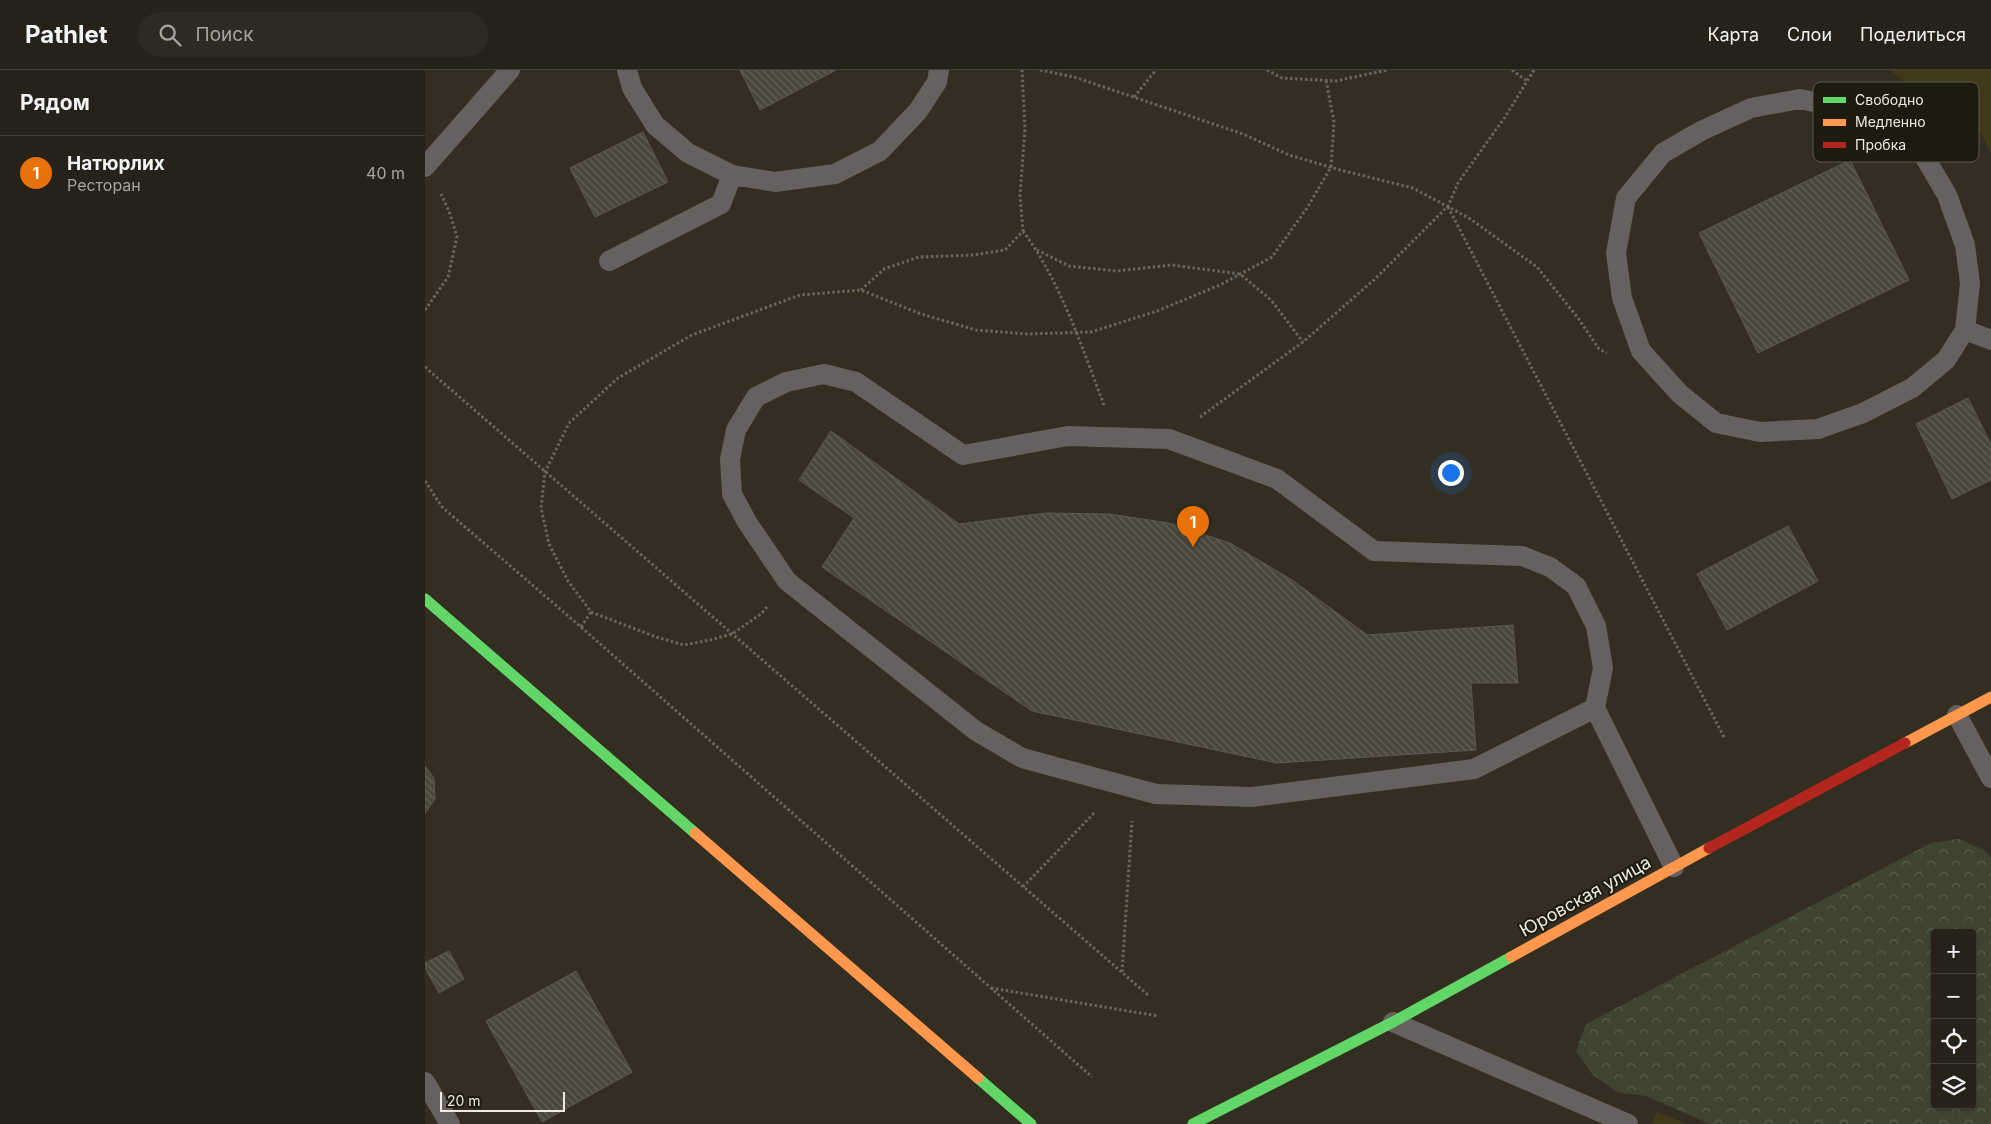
<!DOCTYPE html>
<html lang="ru">
<head>
<meta charset="utf-8">
<style>
  :root { --surface:#262219; --page:#2e2a22; --text:#f1f3f6; --muted:#a4a4a2; --line:#423f38; --accent:#ea580c }
  body { margin:0; font-family:Inter,sans-serif; background:var(--page); color:var(--text) }
  .controls { position:absolute; right:15px; bottom:15px; display:grid; overflow:hidden; border-radius:5px; box-shadow:0 1px 4px #0004 }
  .controls button { width:45px; height:45px; display:grid; place-items:center; padding:0; border:0; border-bottom:1px solid var(--line); background:var(--surface); color:var(--text); font:25px sans-serif }
  .scale { position:absolute; left:15px; bottom:12px; width:125px; box-sizing:border-box; padding-left:5px; border:2px solid #f0ebdd; border-top:0; font-size:14px; line-height:18px; white-space:nowrap; color:#f0ebdd; -webkit-text-stroke:4px #1d1a0f; paint-order:stroke }
  .you { position:absolute; left:1025px; top:402px; width:18px; height:18px; margin:-12px; border:4px solid #fff; border-radius:50%; background:#1a73e8; box-shadow:0 0 0 8px #1a73e833 }
  .badge { display:grid; place-items:center; width:32px; height:32px; border-radius:50%; background:var(--accent); color:#fff; font-size:16px; font-weight:700 }
  .pin { position:absolute; translate:-50% -41px; filter:drop-shadow(0 1px 2px #0008) }
  .pin::after { content:''; position:absolute; top:26px; width:18px; height:15px; background:inherit; clip-path:polygon(0 0,100% 0,50% 100%) }
  .list { margin:0; padding:0; list-style:none }
  h2 { display:flex; justify-content:space-between; align-items:center; height:65px; margin:0; padding:0 20px; font-size:21px }
  h2 small { font-size:16px; font-weight:400; color:var(--muted) }
  .list li { display:grid; grid-template-columns:32px 1fr auto; gap:15px; align-items:center; box-sizing:border-box; height:75px; padding:0 20px; border-top:1px solid var(--line) }
  .list b { display:block; font-size:19px; white-space:nowrap }
  .list p { margin:0; font-size:16px; white-space:nowrap; color:var(--muted) }
  .list em { font-size:16px; font-style:normal; color:var(--muted) }
  .icon { flex:none; width:28px; height:28px; fill:none; stroke:currentColor; stroke-width:2; stroke-linecap:round; stroke-linejoin:round }
  .map { position:relative; flex:none; width:1566px; height:1054px; overflow:hidden }
  header { display:flex; align-items:center; gap:30px; box-sizing:border-box; height:70px; padding:0 25px; background:var(--surface); border-bottom:1px solid var(--line) }
  header strong { font-size:24px }
  nav { display:flex; gap:28px; margin-inline-start:auto; font-size:18px }
  .search { width:350px; height:45px; background:var(--page); display:flex; align-items:center; gap:12px; box-sizing:border-box; padding:0 18px; border-radius:28px; color:var(--muted); font-size:19px }
  main { display:flex }
  aside { flex:1; background:var(--surface) }
  .map>svg:first-child { display:block }
  .built { fill:#42381a }
  .forest { fill:url(#forest-crowns); fill-rule:evenodd }
  .building { fill:url(#building-back-hatch); stroke:#5c584e }
  .lines { fill:none; stroke-linecap:round; stroke-linejoin:round }
  .path { stroke:#696562; stroke-width:3; stroke-dasharray:2.5 2.5; stroke-linecap:butt }
  .lane { stroke:#666160; stroke-width:20 }
  .fast { stroke:#63d668; stroke-width:11 }
  .slow { stroke:#ff974d; stroke-width:11 }
  .jam { stroke:#b3261e; stroke-width:11 }
  .labels { text-anchor:middle; dominant-baseline:central; stroke-width:4; stroke-linejoin:round; paint-order:stroke }
  .street-label { font-size:18px; fill:#f0ebdd; stroke:#1d1a0f }
  .key { fill:#1d1a0f; stroke:#5c594d; stroke-width:1 }
  .key-label { font-size:14px; fill:#f0ebdd }
</style>
</head>
<body>
<header>
<strong>Pathlet</strong>
<div class="search"><svg class="icon" aria-label="search" viewBox="0 0 24 24"><circle cx="10" cy="10" r="6"/><path d="M15 15l6 6"/></svg>Поиск</div>
<nav><a>Карта</a><a>Слои</a><a>Поделиться</a></nav>
</header>
<main>
<aside>
<h2>Рядом<small></small></h2>
<ul class="list">
<li><span class="badge" style="background:#e8710a">1</span><div><b>Натюрлих</b><p>Ресторан</p></div><em>40 m</em></li>
</ul>
</aside>
<div class="map">
<svg width="1566" height="1054" viewBox="0 0 1566 1054">
  <defs>
    <pattern id="forest-crowns" width="20" height="18" patternUnits="userSpaceOnUse" patternTransform="scale(1.25)"><rect width="20" height="18" fill="#3f4432"/><path d="M2 6a3 3 0 1 1 6 0M12 15a3 3 0 1 1 6 0" fill="none" stroke="#5b5f4f"/></pattern>
    <pattern id="building-back-hatch" width="6" height="6" patternUnits="userSpaceOnUse" patternTransform="scale(1.25)"><rect width="6" height="6" fill="#4a463b"/><path d="M-1 5l2 2M0 0l6 6M5-1l2 2" fill="none" stroke="#646157"/></pattern>
  </defs>
  <rect width="100%" height="100%" fill="#332e21"/>
  <path class="built" d="M1464,0H1566V83L1557,65Z
    M1232,1041L1261,1054H1227Z"/>
  <path class="forest" d="M1534,769L1559,780L1566,788V1054H1285L1221,1026L1192,1022L1167,1004L1151,981L1161,954L1506,773ZM1510,863H1547V1035H1510Z"/>
  <path class="building" d="M315,0H411L335,40Z
    M218,62L243,112L170,147L145,98Z
    M1425,90L1484,210L1333,283L1274,163Z
    M1543,328L1566,375V410L1527,429L1491,354Z
    M406,361L534,454L621,443L684,444L744,453L805,473L867,510L942,565L1088,555L1093,613H1046L1051,680L852,693L607,641L397,497L429,448L374,410Z
    M1363,456L1393,511L1302,560L1272,504Z
    M0,696L9,708L10,729L0,743Z
    M24,881L39,909L14,923L0,898V893Z
    M151,901L207,1002L117,1052L61,951Z"/>
  <g class="lines">
    <path class="path" d="M615,0L649,7L818,64L864,85L915,100L988,118L1044,148L1112,197L1153,248L1174,279L1182,283
      M842,0L857,8L911,11L962,0
      M1087,0L1102,11
      M709,27L731,0
      M1023,137L1300,669
      M598,161C635,211 657,277 679,335
      M612,180L644,196L692,201L746,195L815,204L846,230L878,272
      M436,220L459,199L494,187L548,185L580,180L598,161L595,125L600,59L597,0
      M0,240L23,207L32,167L24,141L16,124
      M0,297L723,925
      M775,347L878,272L950,209L1023,136L1033,113L1080,47L1109,0
      M0,411L17,437L156,557L667,1007
      M342,537L336,544L307,564L285,570L259,575L231,567L166,542L143,511L124,474L116,438L120,402L144,353L193,308L267,265L375,225L436,220L496,244L551,260L602,264L666,262L732,241L795,215L847,187L882,138L906,97L909,52L901,10
      M156,557L166,542
      M598,817L670,742
      M697,902L707,751
      M566,918L733,946"/>
    <path class="lane" d="M202,0L207,18L230,55L263,83L307,105L350,112L410,104L455,81L493,41L512,12L514,0
      M1375,29L1417,38L1468,58L1499,86L1522,125L1540,175L1545,213L1540,260L1521,290L1487,318L1438,343L1393,359L1335,362L1291,353L1255,324L1216,281L1197,228L1191,183L1201,128L1238,83L1276,61L1326,38Z
      M0,97L85,0
      M184,191L296,134L307,105
      M1540,260L1566,270
      M1170,638L1049,699L827,727L731,724L597,688L551,661L362,511L322,452L307,424L305,389L311,360L331,327L361,312L399,304L431,312L538,385L643,366L744,369L852,409L949,481L1097,486L1125,497L1151,516L1171,556L1178,598L1170,638L1249,797
      M1532,645L1566,708
      M968,952L1203,1054
      M0,1012L25,1054"/>
    <path class="fast" d="M0,529L270,763
      M553,1008L606,1054
      M768,1054L968,952L1086,887"/>
    <path class="slow" d="M1480,673L1566,627
      M270,763L553,1008
      M1086,887L1284,778"/>
    <path class="jam" d="M1284,778L1480,673"/>
  </g>
  <g class="labels">
    <g class="street-label">
      <text transform="translate(1160 826) rotate(-29)">Юровская улица</text>
    </g>
  </g>
  <rect x="1388" y="12" width="166" height="80" rx="8" class="key"/>
  <rect x="1398" y="27" width="23" height="6" fill="#63d668"/>
  <rect x="1398" y="49" width="23" height="7" fill="#ff974d"/>
  <rect x="1398" y="72" width="23" height="6" fill="#b3261e"/>
  <g class="key-label">
    <text x="1430" y="35">Свободно</text>
    <text x="1430" y="57">Медленно</text>
    <text x="1430" y="80">Пробка</text>
  </g>
</svg>
<div class="controls">
<button>+</button>
<button>−</button>
<button><svg class="icon" aria-label="locate" viewBox="0 0 24 24"><circle cx="12" cy="12" r="6"/><path d="M12 2v4M12 18v4M2 12h4M18 12h4"/></svg></button>
<button><svg class="icon" aria-label="layers" viewBox="0 0 24 24"><path d="M12 4l9 5-9 5-9-5zM3 14l9 5 9-5"/></svg></button>
</div>
<div class="scale">20 m</div>
<div class="you"></div>
<div class="pin badge" style="left:768px;top:477px;background:#e8710a">1</div>
</div>
</main>
</body>
</html>
